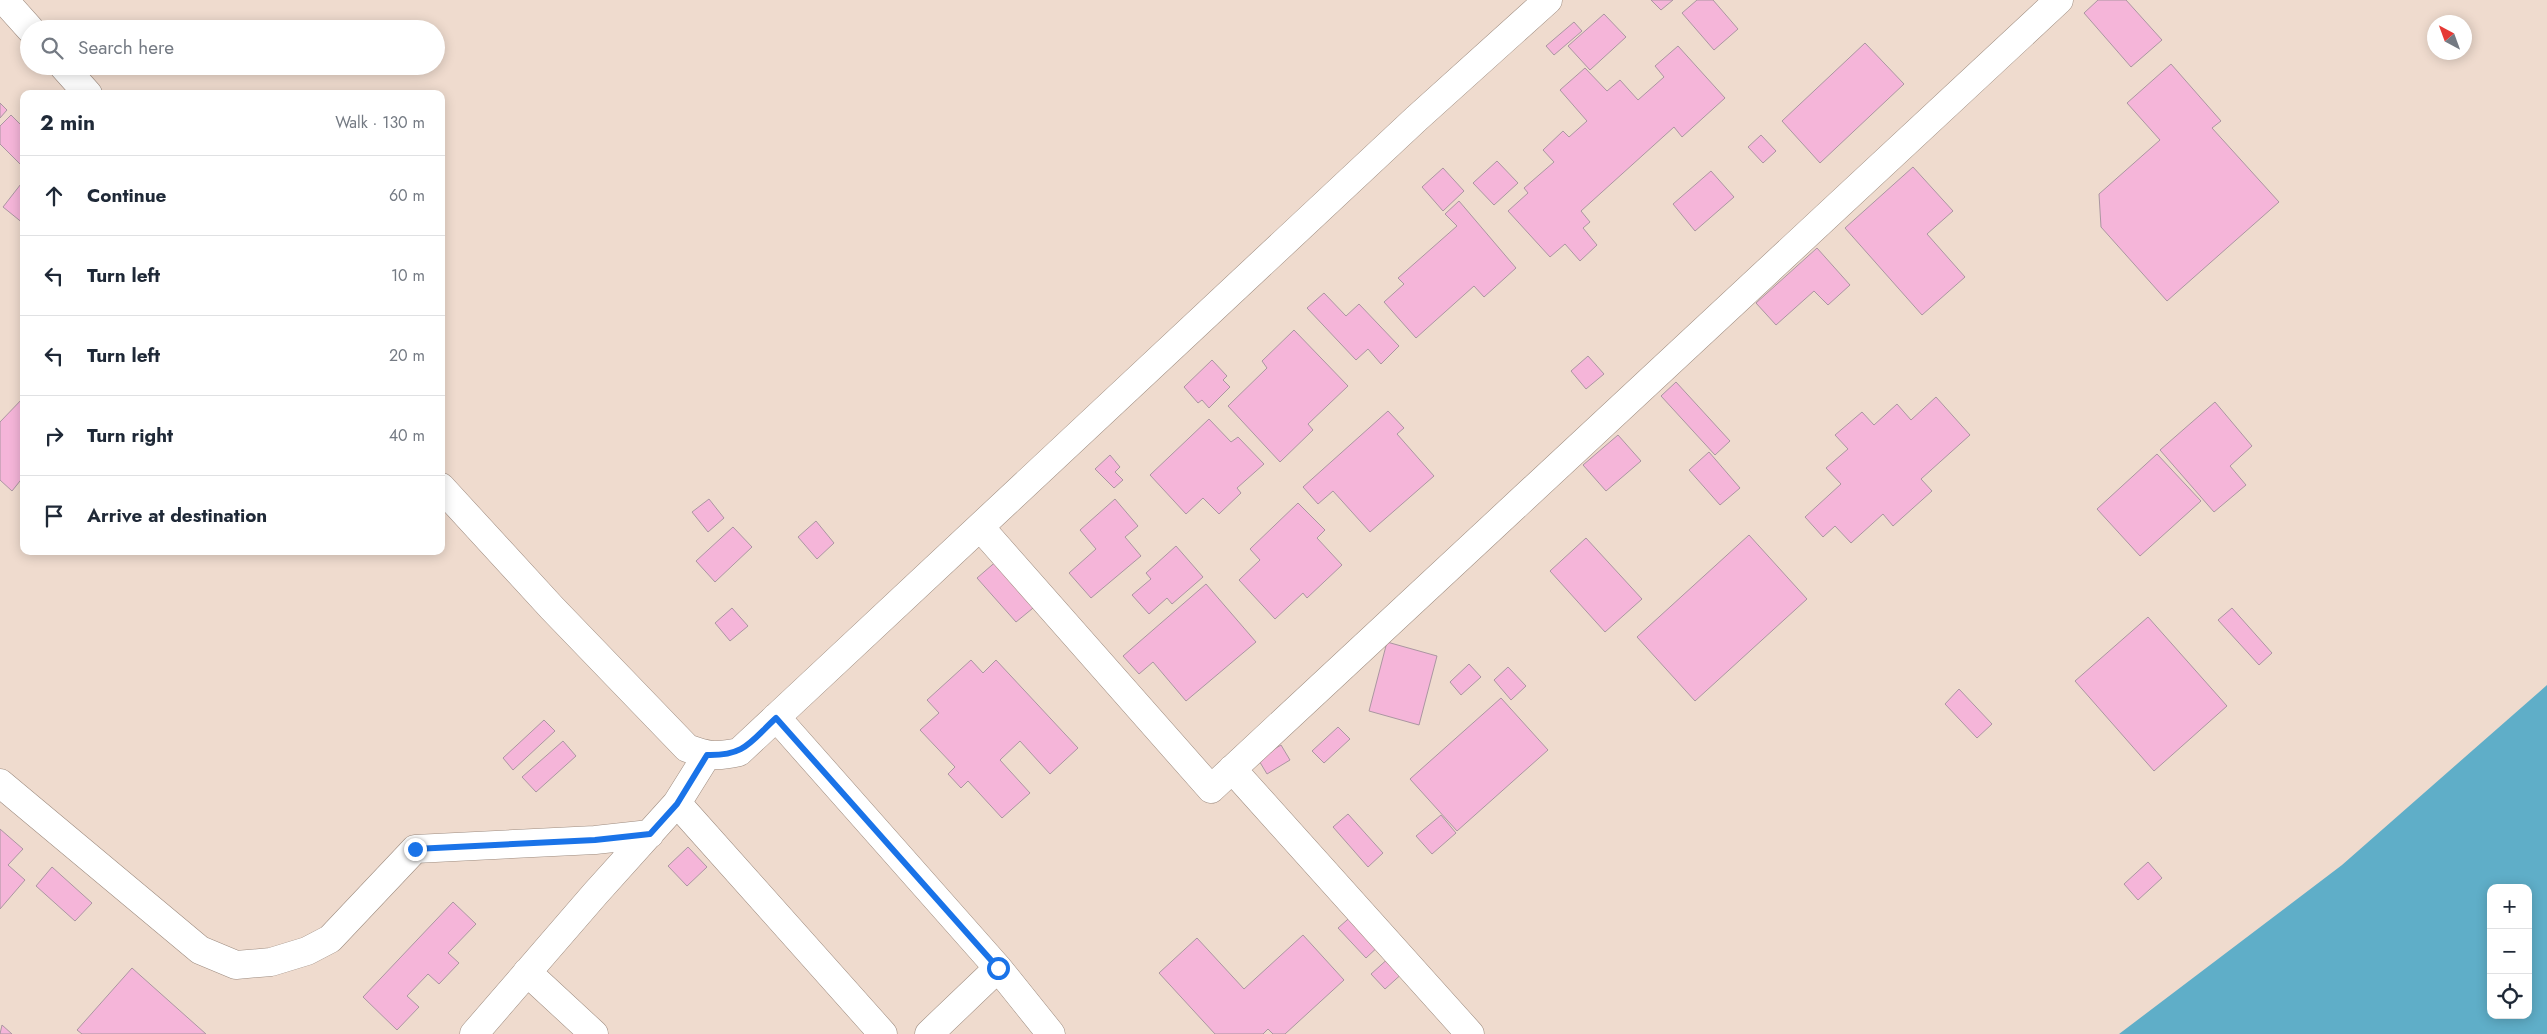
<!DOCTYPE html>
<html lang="en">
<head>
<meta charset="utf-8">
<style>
  :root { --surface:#fff; --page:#f6f6f7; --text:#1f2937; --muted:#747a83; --line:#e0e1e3 }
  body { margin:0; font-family:Jost,sans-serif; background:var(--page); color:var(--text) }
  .controls { position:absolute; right:15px; bottom:15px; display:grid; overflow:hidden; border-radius:10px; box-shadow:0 2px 12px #0003 }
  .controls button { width:45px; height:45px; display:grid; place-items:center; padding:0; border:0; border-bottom:1px solid var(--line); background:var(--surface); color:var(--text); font:25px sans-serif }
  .compass { position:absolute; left:2427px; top:15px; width:45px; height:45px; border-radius:50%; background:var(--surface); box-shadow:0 2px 12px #0003; rotate:319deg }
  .stop { position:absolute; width:15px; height:15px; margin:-11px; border:4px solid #1a73e8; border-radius:50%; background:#fff }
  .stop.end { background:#1a73e8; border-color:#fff; box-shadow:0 1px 5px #0008 }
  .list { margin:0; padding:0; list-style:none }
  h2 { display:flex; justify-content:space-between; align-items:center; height:65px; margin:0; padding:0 20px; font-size:21px }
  h2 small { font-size:16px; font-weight:400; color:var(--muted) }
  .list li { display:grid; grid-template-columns:32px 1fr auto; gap:15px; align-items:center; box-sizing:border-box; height:80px; padding:0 20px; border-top:1px solid var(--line) }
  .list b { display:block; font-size:19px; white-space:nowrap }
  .list em { font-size:16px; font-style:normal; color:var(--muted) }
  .icon { flex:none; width:28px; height:28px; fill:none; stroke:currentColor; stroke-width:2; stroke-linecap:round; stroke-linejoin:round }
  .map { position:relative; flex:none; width:2547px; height:1034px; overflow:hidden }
  .search { position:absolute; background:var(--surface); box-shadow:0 2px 12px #0003; left:20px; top:20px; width:425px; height:55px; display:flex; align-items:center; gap:12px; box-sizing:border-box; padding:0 18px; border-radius:28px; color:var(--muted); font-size:19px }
  .panel { position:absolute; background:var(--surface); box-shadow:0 2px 12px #0003; left:20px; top:90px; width:425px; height:465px; border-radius:10px }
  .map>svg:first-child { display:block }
  .water { fill:#5faec8; fill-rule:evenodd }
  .building { fill:#f5b5d9; stroke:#ab96a1 }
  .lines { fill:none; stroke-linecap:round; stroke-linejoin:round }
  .minor-casing { stroke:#9d8b7f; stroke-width:29 }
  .minor { stroke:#fff; stroke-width:28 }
  .route { stroke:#1a73e8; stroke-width:6 }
</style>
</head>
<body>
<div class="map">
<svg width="2547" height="1034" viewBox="0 0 2547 1034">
  <rect width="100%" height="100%" fill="#efdbce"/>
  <path class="water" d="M2547,685V1034H2119L2342,865ZM2491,888H2528V1015H2491Z"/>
  <path class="building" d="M1651,0H1673L1661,10Z
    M1697,0H1713L1738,29L1714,50L1682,13Z
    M2098,0H2126L2162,40L2131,67L2084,13Z
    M1604,14L1626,37L1590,70L1568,46Z
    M1574,22L1582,31L1554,55L1546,46Z
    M1865,43L1904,84L1820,163L1782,121Z
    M1678,46L1725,98L1682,137L1674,127L1581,211L1590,222L1583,228L1597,245L1580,261L1565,244L1550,257L1508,211L1528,193L1524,188L1554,162L1543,150L1563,131L1569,137L1587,121L1560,90L1585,68L1607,91L1620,80L1638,100L1664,77L1655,66Z
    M2171,64L2221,121L2212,128L2279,202L2167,301L2101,227L2099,194L2160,140L2127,103Z
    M0,103L7,110L0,118Z
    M11,115L24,128V168L0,144V126Z
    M1761,135L1776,151L1763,163L1748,147Z
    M1497,161L1518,183L1494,205L1473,183Z
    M1913,167L1953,211L1927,234L1965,277L1922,315L1845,228Z
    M1443,168L1464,191L1443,211L1422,187Z
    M1711,171L1734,197L1695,231L1673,204Z
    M24,180V224L3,207Z
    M1459,201L1516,268L1484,297L1474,286L1416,338L1384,302L1404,284L1398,278L1457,226L1445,214Z
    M1817,248L1850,285L1828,305L1814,291L1776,325L1756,303Z
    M1324,293L1346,316L1359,304L1399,346L1381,364L1368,349L1356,360L1307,308Z
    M1294,330L1348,386L1308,424L1313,430L1280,462L1228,406L1267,368L1262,361Z
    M1588,356L1604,374L1586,389L1571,371Z
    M1212,360L1227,376L1223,380L1230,387L1209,408L1202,400L1198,403L1184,387Z
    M1676,382L1730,441L1715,455L1661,396Z
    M24,397V476L12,491L0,480V422Z
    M1936,397L1970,435L1921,479L1932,491L1893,526L1883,514L1851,543L1835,526L1823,537L1805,517L1841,484L1826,468L1848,449L1835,435L1862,412L1874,425L1897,404L1911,420Z
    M2215,402L2252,446L2230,466L2246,485L2214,512L2160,450Z
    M1388,411L1404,428L1397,434L1434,476L1370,532L1333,491L1318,504L1303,487Z
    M1209,419L1231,442L1238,437L1264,464L1237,488L1241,493L1219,514L1203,498L1186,514L1150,475Z
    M1618,435L1641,461L1606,491L1583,465Z
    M1709,452L1740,488L1720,505L1689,470Z
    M2157,454L2201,501L2140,556L2097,509Z
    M1110,455L1120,467L1115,472L1123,480L1114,488L1095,469Z
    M709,499L724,518L708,532L692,512Z
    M1115,499L1138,526L1125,537L1141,556L1091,598L1069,573L1096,549L1080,530Z
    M1298,503L1325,530L1317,538L1342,565L1307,598L1303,593L1275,619L1239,580L1260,560L1250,549Z
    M816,521L834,543L817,559L798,537Z
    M733,527L752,547L715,582L696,561Z
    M1749,535L1807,599L1695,701L1637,637Z
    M1586,538L1642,599L1605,632L1550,571Z
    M1176,546L1203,577L1172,604L1167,598L1149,614L1132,595L1151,579L1146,573Z
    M999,559L1038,604L1016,622L977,578Z
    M1206,584L1256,642L1186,701L1153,662L1139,674L1123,656Z
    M732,608L748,626L730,641L715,623Z
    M2232,608L2272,653L2259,665L2218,620Z
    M2148,617L2227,706L2154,771L2075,681Z
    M1387,642L1437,656L1419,725L1369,711Z
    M971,660L983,673L996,660L1078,748L1050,774L1020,741L1000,760L1030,793L1002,818L968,781L961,788L948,774L955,767L920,730L939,713L927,700Z
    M1469,664L1481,677L1461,695L1450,682Z
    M1508,667L1526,686L1511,700L1494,680Z
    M1959,689L1992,724L1977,738L1945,704Z
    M1501,698L1548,750L1457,831L1410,779Z
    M544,720L555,731L513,770L503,758Z
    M1338,727L1350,739L1324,763L1312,751Z
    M563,741L576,756L536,792L522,777Z
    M1281,745L1290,760L1267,774L1258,759Z
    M1348,814L1383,853L1368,867L1333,827Z
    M1441,815L1456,833L1432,854L1416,836Z
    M0,829L23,849L8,865L25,880L0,909Z
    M688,847L707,867L687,886L668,866Z
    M2148,862L2162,878L2138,900L2124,884Z
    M52,867L92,903L75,921L36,886Z
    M453,902L476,924L448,953L459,963L439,984L428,974L407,996L419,1007L397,1030L363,997Z
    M1355,913L1382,943L1366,958L1338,928Z
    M1303,935L1344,980L1285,1034H1273L1268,1029L1263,1034H1215L1159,973L1197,938L1244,989Z
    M1391,956L1405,971L1385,989L1371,974Z
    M132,968L206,1034H82L77,1030Z
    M2,1025L12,1034H0Z"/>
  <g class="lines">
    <defs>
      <path id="minor" d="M4,0L30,29
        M63,66L88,94
        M441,487L552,608L687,748C708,756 717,757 739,752L1416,119L1548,0
        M980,527L1211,789L2059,0
        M776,717L998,968L1051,1034
        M1232,769L1470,1034
        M0,783L200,950L236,965L271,962L307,951L330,939L415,849L595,840L650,834
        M677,803L883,1034
        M527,972L594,1034
        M474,1034L595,894L677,803L707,755
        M929,1034L998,968"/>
    </defs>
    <use href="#minor" class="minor-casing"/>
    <use href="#minor" class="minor"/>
  </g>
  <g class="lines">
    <path class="route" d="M415,849L595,840L650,834L677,804L707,755C745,756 750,742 776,718L998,968"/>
  </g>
</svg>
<div class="controls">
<button>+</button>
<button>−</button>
<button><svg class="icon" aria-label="locate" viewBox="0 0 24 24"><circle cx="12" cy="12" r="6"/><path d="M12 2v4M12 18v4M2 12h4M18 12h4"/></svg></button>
</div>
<svg class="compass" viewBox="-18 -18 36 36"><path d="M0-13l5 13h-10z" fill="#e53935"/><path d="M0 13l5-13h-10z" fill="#747a83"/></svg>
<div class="stop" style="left:998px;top:968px"></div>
<div class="stop end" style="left:415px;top:849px"></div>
<div class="search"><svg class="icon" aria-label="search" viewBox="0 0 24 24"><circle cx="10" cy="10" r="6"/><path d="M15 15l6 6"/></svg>Search here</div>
<section class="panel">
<h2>2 min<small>Walk · 130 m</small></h2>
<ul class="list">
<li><svg class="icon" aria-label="ahead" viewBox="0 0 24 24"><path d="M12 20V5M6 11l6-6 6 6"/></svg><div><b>Continue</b></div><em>60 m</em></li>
<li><svg class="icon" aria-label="left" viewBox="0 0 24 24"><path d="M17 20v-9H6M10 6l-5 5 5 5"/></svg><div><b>Turn left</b></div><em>10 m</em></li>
<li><svg class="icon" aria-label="left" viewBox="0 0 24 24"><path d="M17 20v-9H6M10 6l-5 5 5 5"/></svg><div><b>Turn left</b></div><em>20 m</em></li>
<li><svg class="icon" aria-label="right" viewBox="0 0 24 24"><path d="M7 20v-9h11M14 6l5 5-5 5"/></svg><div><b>Turn right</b></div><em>40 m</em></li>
<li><svg class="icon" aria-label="arrive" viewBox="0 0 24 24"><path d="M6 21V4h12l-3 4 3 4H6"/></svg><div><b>Arrive at destination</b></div></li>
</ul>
</section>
</div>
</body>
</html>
